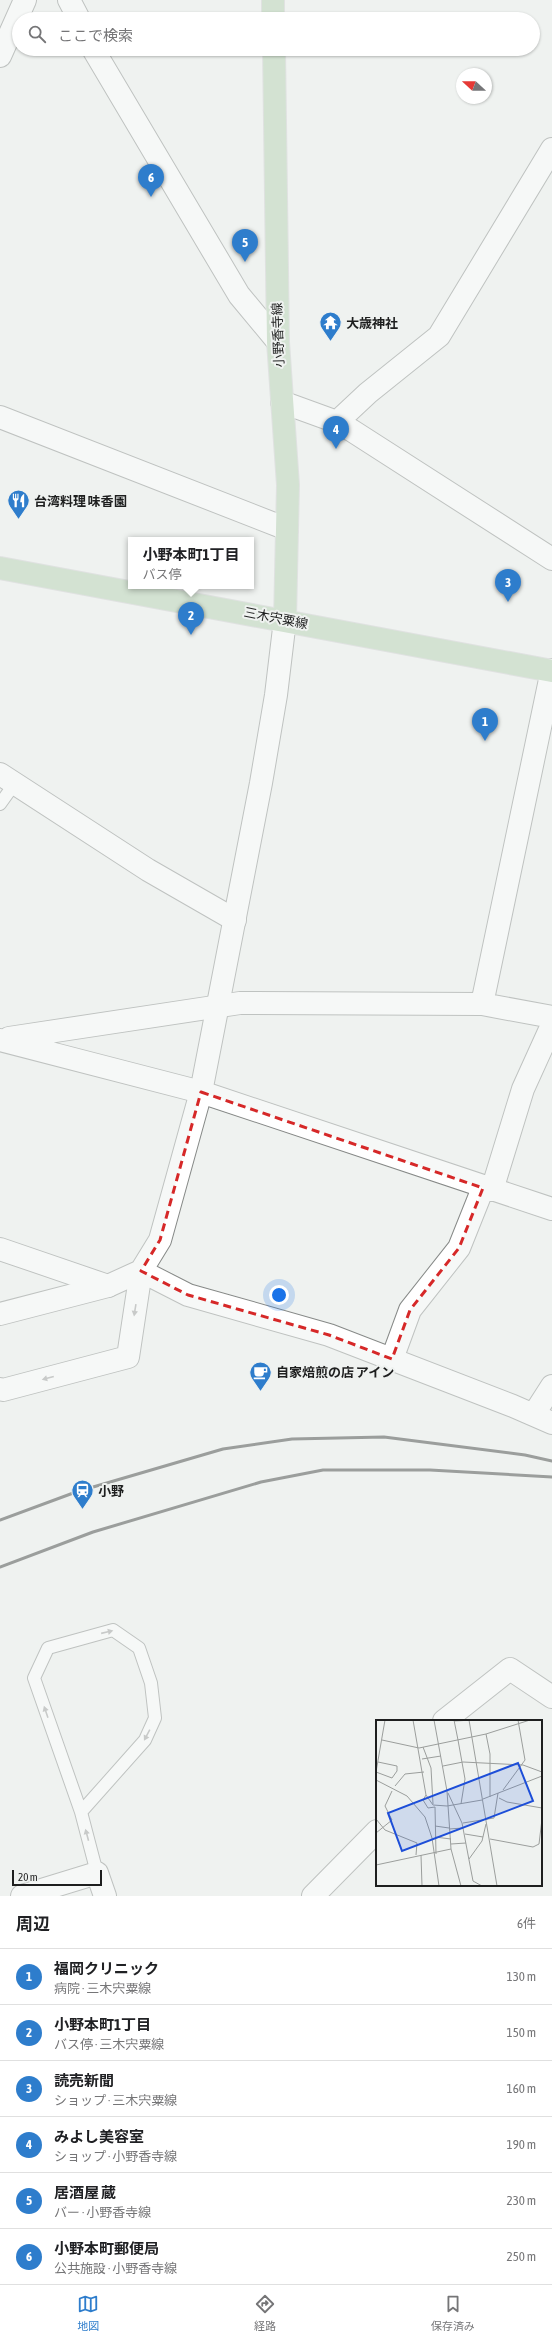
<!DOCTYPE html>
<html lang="ja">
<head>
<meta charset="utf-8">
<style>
  :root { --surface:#fff; --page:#f6f6f6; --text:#202124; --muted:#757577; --line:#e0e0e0; --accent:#2e7dcc }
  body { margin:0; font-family:"Asap Condensed","Noto Sans JP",sans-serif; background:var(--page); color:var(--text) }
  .compass { position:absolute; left:456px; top:68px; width:36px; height:36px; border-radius:50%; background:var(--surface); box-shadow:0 1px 3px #0004; rotate:291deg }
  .scale { position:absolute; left:12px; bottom:10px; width:90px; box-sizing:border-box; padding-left:4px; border:2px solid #1e1f1f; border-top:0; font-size:11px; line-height:14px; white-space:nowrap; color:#1e1f1f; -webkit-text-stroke:3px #eff2f0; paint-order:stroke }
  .you { position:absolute; left:279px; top:1295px; width:14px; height:14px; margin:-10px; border:3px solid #fff; border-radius:50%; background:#1a73e8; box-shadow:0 0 0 6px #1a73e833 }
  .badge { display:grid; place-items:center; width:26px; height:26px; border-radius:50%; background:var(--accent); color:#fff; font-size:13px; font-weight:700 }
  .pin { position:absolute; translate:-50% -33px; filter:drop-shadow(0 1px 2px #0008) }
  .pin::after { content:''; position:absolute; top:21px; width:14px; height:12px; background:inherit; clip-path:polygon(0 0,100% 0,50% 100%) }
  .popup { position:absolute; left:128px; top:537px; width:126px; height:52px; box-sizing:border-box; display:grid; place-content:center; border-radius:0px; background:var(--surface); filter:drop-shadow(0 1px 3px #0005); font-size:13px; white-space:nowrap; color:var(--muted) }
  .popup b { font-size:15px; color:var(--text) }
  .popup::after { content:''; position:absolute; left:50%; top:100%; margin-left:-8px; border:8px solid transparent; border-top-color:var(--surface) }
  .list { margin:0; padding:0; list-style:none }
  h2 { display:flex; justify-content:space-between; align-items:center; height:52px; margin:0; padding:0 16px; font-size:17px }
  h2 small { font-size:13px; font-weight:400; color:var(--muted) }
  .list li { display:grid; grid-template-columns:26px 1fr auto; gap:12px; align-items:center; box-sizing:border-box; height:56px; padding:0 16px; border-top:1px solid var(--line) }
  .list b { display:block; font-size:15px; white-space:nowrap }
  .list p { margin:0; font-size:13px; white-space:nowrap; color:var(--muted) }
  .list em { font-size:13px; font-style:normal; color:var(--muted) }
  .icon { flex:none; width:22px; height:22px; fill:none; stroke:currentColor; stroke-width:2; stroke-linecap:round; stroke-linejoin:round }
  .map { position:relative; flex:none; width:552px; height:1896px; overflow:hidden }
  .search { position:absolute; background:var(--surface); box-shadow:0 1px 3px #0004; left:12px; right:12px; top:12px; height:44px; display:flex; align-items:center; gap:10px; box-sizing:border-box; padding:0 14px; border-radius:22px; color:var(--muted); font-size:15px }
  .sheet { height:388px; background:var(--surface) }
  nav { display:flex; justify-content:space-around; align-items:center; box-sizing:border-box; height:56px; border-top:1px solid var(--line); background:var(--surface); font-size:11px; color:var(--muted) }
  nav a { display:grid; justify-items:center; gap:2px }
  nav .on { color:var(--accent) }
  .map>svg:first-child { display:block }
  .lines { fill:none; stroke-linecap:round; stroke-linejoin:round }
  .service-casing { stroke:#868987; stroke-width:14 }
  .minor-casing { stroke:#868987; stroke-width:24 }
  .tertiary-casing { stroke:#868987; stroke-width:24 }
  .primary-casing { stroke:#cecece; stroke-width:24 }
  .service { stroke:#fff; stroke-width:12 }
  .minor { stroke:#fff; stroke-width:22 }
  .tertiary { stroke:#fff; stroke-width:22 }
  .primary { stroke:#b1ceae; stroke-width:22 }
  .rail { stroke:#363837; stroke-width:3 }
  .oneway { fill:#9a9a9a }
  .marked { fill:none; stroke:#d62828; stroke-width:3; stroke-dasharray:8 5; stroke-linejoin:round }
  .labels { text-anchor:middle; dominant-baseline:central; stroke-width:4; stroke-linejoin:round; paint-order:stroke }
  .poi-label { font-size:13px; font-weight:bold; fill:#1e1f1f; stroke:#eff2f0; text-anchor:start }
  .street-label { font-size:13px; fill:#1e1f1f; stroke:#eff2f0 }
  .inset-road { fill:none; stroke:#9b9e9c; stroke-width:1 }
  .view { fill:#1d4ed8; fill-opacity:0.15; stroke:#1d4ed8; stroke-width:2 }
  .inset-edge { fill:none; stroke:#1e1f1f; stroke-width:2 }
</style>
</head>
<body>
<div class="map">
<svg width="552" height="1896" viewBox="0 0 552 1896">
  <rect width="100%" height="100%" fill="#eff2f0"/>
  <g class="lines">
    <defs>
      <path id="service" d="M0,804L15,783
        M81,1812L145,1740L155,1718L151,1683L139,1648L113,1630L48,1648L34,1678L81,1812L97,1873"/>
      <path id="minor" d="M69,0L79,19
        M93,49L239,295L278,342
        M0,56L25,0
        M282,402L337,422L351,430L552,559
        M0,417L287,529
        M337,422L368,393L439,336L552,149
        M0,774L148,870L235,920
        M482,1004L552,670
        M9,1038L240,1003L482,1004L552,1017
        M0,1040L201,1092L552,1209
        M492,1190L523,1089L552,1025
        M0,1249L108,1286
        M392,1359L410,1310L459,1248L483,1188
        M0,1389L3,1390L128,1357L141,1271L188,1295L329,1335L513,1406L552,1423
        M534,1414L552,1386
        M444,1721L510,1669L552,1697
        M313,1896L377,1831"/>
      <path id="tertiary" d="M0,1314L108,1286L141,1271L160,1240L201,1092L261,783L276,695L285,620
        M22,1896L97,1873L105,1896"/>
      <path id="primary" d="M273,0V19
        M274,49L278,342L288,485L285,620
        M0,568L552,671"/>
    </defs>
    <use href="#service" class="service-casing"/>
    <use href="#minor" class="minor-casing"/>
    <use href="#tertiary" class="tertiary-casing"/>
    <use href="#primary" class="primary-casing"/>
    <use href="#service" class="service"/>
    <use href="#minor" class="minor"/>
    <use href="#tertiary" class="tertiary"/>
    <use href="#primary" class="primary"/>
    <path class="rail" d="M0,1520L76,1492L223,1449L292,1439L384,1437L525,1455L552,1461
      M0,1567L93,1532L261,1482L323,1470H430L552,1477"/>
  </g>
  <defs><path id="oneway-solid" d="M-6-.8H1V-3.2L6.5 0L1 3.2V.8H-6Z"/></defs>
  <g class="oneway">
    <use href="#oneway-solid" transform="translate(135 1310) rotate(99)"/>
    <use href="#oneway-solid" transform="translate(48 1378) rotate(165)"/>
    <use href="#oneway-solid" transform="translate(107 1632) rotate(-13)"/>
    <use href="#oneway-solid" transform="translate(46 1712) rotate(-109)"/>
    <use href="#oneway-solid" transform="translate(147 1735) rotate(118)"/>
    <use href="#oneway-solid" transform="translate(87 1835) rotate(-105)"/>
  </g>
  <path d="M0 0H552V1896H0ZM201,1092L483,1188L459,1248L410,1310L392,1359L329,1335L188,1295L141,1271L160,1240Z" fill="#eff2f0" fill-opacity=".55" fill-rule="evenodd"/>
  <path class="marked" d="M201,1092L483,1188L459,1248L410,1310L392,1359L329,1335L188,1295L141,1271L160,1240Z"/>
  <defs>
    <symbol id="temple-pin" viewBox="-11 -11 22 30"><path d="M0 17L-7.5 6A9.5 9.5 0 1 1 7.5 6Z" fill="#2e7dcc" stroke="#eff2f0"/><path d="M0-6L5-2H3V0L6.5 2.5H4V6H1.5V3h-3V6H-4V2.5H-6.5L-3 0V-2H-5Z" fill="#fff"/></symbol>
    <symbol id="restaurant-pin" viewBox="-11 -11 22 30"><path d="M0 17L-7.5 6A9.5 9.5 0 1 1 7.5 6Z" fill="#2e7dcc" stroke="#eff2f0"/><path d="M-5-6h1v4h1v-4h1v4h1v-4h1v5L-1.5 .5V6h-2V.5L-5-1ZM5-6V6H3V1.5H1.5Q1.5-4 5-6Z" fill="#fff"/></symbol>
    <symbol id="cafe-pin" viewBox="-11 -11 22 30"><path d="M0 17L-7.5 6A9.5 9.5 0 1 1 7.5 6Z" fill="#2e7dcc" stroke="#eff2f0"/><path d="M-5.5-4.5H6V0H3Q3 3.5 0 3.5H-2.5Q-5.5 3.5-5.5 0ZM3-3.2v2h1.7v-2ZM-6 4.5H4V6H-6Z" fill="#fff"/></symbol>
    <symbol id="station-pin" viewBox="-11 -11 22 30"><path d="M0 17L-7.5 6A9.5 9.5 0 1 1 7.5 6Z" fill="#2e7dcc" stroke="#eff2f0"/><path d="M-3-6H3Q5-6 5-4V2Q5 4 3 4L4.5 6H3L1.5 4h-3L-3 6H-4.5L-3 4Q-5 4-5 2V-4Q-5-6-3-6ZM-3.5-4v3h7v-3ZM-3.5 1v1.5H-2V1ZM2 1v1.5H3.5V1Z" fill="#fff"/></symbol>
  </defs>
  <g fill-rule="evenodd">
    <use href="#temple-pin" x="318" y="310" width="25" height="34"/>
    <use href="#restaurant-pin" x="6" y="488" width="25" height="34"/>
    <use href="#cafe-pin" x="248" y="1360" width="25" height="34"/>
    <use href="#station-pin" x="70" y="1478" width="25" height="34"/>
  </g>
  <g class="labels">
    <g class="poi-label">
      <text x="346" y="323">大歳神社</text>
      <text x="34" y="501">台湾料理 味香園</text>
      <text x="276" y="1372">自家焙煎の店 アイン</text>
      <text x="98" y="1491">小野</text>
    </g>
    <g class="street-label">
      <text transform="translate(278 335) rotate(-92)">小野香寺線</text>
      <text transform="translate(276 618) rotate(11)">三木宍粟線</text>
    </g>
  </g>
  <g transform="translate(376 1720)">
    <rect width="166" height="166" fill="#eff2f0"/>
    <path class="inset-road" d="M37,0L50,75L57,85L71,86L106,80M58,0L71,71L75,129L85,166M78,0L82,20M93,0L121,166M78,1L97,0M110,14L114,34V77M6,20L43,28L110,14L154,0M82,20L89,59L85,84M47,27L55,48L57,84M46,39L65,36M67,46L87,42L147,45L166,52M0,52L9,0M0,52L16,58L21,51V46L2,42M0,60L31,76L49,97L56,118L63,166M19,66L29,54L48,52M127,70L149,40L142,0M72,73L86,103L97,161L106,166M50,75L47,80L52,88L59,87L60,134M123,78L131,82L166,88M107,79L166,56M0,99L9,110L41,123L40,135M87,103L118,98L122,73M59,106L73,108M73,109L87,108M0,113L16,100L9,86L16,71M89,114L107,117M59,117L75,119M114,119L157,127L163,124L166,99M75,124L90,123M45,135L46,166M93,139L106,121L110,104M0,145L75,129"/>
    <path class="view" d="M142,43L157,81L26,131L12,93Z"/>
    <rect width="166" height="166" class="inset-edge"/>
  </g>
</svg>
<svg class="compass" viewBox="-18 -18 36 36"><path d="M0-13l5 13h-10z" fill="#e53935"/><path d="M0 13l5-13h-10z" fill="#757577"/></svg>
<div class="scale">20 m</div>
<div class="you"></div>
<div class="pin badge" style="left:485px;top:741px">1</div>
<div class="pin badge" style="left:191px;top:635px">2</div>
<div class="popup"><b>小野本町1丁目</b>バス停</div>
<div class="pin badge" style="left:508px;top:602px">3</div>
<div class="pin badge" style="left:336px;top:449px">4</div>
<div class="pin badge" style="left:245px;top:262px">5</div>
<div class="pin badge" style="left:151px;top:197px">6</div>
<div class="search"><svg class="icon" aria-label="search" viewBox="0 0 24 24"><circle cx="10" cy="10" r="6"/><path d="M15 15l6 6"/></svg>ここで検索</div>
</div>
<section class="sheet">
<h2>周辺<small>6件</small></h2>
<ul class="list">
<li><span class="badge">1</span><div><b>福岡クリニック</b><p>病院 · 三木宍粟線</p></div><em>130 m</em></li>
<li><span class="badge">2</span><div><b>小野本町1丁目</b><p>バス停 · 三木宍粟線</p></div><em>150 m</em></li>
<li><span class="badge">3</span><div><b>読売新聞</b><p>ショップ · 三木宍粟線</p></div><em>160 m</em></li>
<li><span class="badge">4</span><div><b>みよし美容室</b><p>ショップ · 小野香寺線</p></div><em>190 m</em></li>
<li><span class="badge">5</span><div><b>居酒屋 蔵</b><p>バー · 小野香寺線</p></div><em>230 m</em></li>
<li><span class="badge">6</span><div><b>小野本町郵便局</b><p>公共施設 · 小野香寺線</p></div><em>250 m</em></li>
</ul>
</section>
<nav>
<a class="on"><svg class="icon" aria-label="map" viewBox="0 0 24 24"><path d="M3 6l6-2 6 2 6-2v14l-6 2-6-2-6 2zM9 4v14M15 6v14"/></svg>地図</a>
<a><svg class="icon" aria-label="directions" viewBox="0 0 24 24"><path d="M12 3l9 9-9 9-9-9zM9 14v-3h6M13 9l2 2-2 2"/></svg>経路</a>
<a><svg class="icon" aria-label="saved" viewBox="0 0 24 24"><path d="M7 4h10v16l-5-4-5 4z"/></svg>保存済み</a>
</nav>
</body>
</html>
